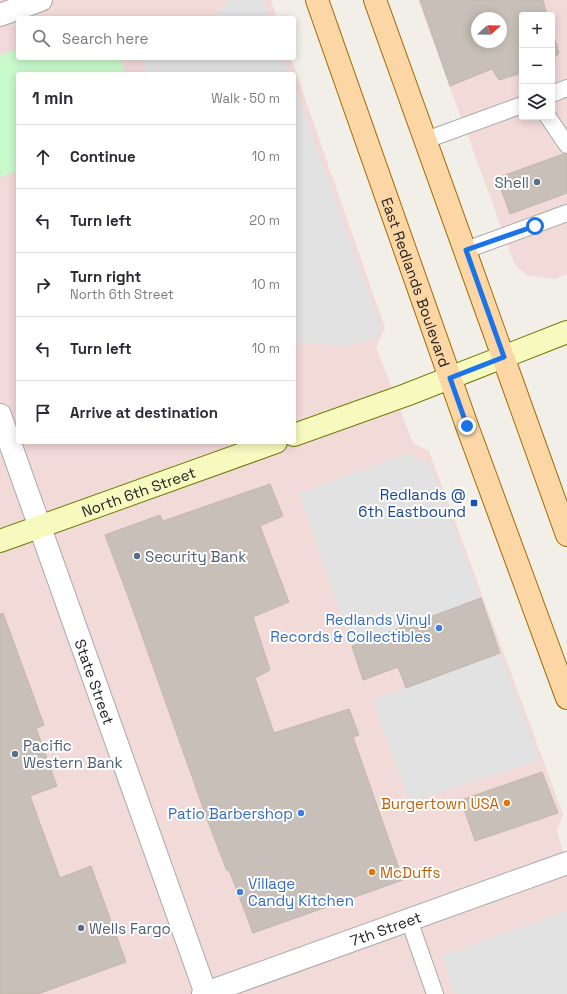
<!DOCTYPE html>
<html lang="en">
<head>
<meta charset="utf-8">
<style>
  :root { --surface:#fff; --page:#f2f2f3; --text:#2b2b33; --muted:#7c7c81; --line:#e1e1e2 }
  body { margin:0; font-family:"Space Grotesk",sans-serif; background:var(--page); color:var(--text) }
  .controls { position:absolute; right:12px; top:12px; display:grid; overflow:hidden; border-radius:4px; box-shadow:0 2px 10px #0003 }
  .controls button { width:36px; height:36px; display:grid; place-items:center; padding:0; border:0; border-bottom:1px solid var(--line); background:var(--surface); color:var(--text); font:20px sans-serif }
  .compass { position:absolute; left:471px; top:12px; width:36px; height:36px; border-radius:50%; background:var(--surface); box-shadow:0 2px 10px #0003; rotate:70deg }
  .stop { position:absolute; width:12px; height:12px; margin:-9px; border:3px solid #1a73e8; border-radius:50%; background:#fff }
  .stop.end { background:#1a73e8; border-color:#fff; box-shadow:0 1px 4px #0008 }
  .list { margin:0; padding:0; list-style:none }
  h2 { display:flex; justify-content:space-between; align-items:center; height:52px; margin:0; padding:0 16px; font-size:17px }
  h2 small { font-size:13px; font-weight:400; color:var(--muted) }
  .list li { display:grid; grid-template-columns:26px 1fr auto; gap:12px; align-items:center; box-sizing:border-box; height:64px; padding:0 16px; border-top:1px solid var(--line) }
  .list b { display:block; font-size:15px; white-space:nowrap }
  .list p { margin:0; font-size:13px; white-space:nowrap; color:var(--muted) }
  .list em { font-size:13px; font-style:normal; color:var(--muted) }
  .icon { flex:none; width:22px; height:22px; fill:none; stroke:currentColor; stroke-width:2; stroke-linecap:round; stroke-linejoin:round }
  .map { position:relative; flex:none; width:567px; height:994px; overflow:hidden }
  .search { position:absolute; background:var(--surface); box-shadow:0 2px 10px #0003; left:16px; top:16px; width:280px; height:44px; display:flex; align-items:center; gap:10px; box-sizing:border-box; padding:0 14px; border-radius:4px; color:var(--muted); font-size:15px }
  .panel { position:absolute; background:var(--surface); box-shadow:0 2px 10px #0003; left:16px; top:72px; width:280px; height:372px; border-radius:4px }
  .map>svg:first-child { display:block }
  .commercial { fill:#f2dad9; fill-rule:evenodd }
  .park { fill:#c8facc }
  .parking { fill:#e2e2e2 }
  .building { fill:#c7bfb8; stroke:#c4b6ab; fill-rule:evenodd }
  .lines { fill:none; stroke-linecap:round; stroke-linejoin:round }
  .lane-casing { stroke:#a9a9a9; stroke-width:18 }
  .street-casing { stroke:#a9a9a9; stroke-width:24 }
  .secondary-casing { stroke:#707d05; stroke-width:24 }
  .primary-casing { stroke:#a06b00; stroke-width:24 }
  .lane { stroke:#fff; stroke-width:16 }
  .street { stroke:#fff; stroke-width:22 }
  .secondary { stroke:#f7fabf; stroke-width:22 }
  .primary { stroke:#fcd6a4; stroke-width:22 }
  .route { stroke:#1a73e8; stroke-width:5 }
  .service-dot { fill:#5c6f8a; stroke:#fff; stroke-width:1.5 }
  .transit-dot { fill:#1a4fb4; stroke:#fff; stroke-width:1.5 }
  .shop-dot { fill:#3f7fe0; stroke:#fff; stroke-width:1.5 }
  .food-dot { fill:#e8710a; stroke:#fff; stroke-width:1.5 }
  .labels { text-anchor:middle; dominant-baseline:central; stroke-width:4; stroke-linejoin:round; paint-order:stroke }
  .service-label { font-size:15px; fill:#4e5e75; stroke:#fff; text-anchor:start }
  .street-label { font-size:15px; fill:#222; stroke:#fff }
  .transit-label { font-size:15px; fill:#164399; stroke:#fff; text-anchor:end }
  .shop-label { font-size:15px; fill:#366cbe; stroke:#fff; text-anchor:end }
  .food-label { font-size:15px; fill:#c56008; stroke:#fff; text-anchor:end }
</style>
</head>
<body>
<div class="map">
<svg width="567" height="994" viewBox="0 0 567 994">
  <rect width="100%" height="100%" fill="#f2efe9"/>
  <path class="commercial" d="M0,0H271L277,18H18V58H291L385,328L376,347L413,443L429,451L563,814L557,831L567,866V994H0ZM18,74H294V442H18Z
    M418,0H567V274L555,279L528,276L515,265ZM522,15H552V117H522ZM477,18H501V42H477Z"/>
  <path class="park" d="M18,49V58H120L126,74H18V171L0,177V55Z"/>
  <path class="parking" d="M229,0H263L270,18H212Z
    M142,58H284L290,74H147Z
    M294,85L381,327L375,339L346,346L294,342Z
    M408,453L430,464L481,598L352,646L299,493Z
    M500,653L540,760L410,802L372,700Z
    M567,911V994H455L441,956Z"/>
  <path class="building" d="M420,0H543L547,15H522V73L499,80L492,69L450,86ZM477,18H501V42H477Z
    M552,30L559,53L552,60Z
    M563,154H567V193L510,214L497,178Z
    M270,484L283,516L260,526L289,602L253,617L270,670L255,678L274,733L349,709L359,735L353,737L403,880L253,933L229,870L227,871L207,819L128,596L105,535L160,515L163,521Z
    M481,598L500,653L406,688L398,667L363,680L352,646Z
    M3,613L44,725L36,728L57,786L30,796L60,878L91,866L126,962L38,994H0V614Z
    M542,772L558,813L475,841L461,800Z"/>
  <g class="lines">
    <defs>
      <path id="lane" d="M552,94L567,88
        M548,117L567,145
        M426,140L522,105
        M466,250L567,213
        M409,920L435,994"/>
      <g id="street">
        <path d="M0,15L41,0"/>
        <path id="s1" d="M0,415L206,994"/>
        <path id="s2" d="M203,994L567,863"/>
      </g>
      <g id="secondary">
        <path d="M294,435L406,395L567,332"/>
        <path id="s3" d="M0,541L276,442"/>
      </g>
      <g id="primary">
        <path id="s4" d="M317,0L467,426L567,698"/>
        <path d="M375,0L567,535"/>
      </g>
    </defs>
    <use href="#lane" class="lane-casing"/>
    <use href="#street" class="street-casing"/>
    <use href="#secondary" class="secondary-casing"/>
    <use href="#primary" class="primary-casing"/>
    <use href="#lane" class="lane"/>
    <use href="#street" class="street"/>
    <use href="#secondary" class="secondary"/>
    <use href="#primary" class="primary"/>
  </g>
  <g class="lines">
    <path class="route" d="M467,426L450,378L504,357L466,250L535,226"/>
  </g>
  <g class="service-dot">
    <circle cx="537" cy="182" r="4"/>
    <circle cx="137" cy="556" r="4"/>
    <circle cx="15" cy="754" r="4"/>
    <circle cx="81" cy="928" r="4"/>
  </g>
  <rect class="transit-dot" x="470" y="499" width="8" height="8" rx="2"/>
  <g class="shop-dot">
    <circle cx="439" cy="628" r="4"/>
    <circle cx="301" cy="813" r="4"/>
    <circle cx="240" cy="892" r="4"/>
  </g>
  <g class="food-dot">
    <circle cx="507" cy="803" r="4"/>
    <circle cx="372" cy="872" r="4"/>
  </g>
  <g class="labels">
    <g class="service-label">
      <text x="529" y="182" text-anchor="end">Shell</text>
      <text x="145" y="556">Security Bank</text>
      <text x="23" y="745">Pacific<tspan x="23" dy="17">Western Bank</tspan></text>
      <text x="89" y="928">Wells Fargo</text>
    </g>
    <g class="street-label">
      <text stroke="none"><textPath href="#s4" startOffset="299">East Redlands Boulevard</textPath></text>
      <text stroke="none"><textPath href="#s3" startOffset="147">North 6th Street</textPath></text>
      <text stroke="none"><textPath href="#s1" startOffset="283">State Street</textPath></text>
      <text stroke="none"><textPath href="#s2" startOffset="194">7th Street</textPath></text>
    </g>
    <g class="transit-label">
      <text x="466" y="494">Redlands @<tspan x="466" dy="17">6th Eastbound</tspan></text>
    </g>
    <g class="shop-label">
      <text x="431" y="619">Redlands Vinyl<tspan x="431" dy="17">Records &amp; Collectibles</tspan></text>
      <text x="293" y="813">Patio Barbershop</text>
      <text x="248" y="883" text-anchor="start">Village<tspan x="248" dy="17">Candy Kitchen</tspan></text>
    </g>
    <g class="food-label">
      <text x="499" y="803">Burgertown USA</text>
      <text x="380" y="872" text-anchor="start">McDuffs</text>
    </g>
  </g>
</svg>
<div class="controls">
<button>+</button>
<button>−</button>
<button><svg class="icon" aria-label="layers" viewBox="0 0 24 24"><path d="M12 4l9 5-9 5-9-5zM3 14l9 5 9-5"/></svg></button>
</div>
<svg class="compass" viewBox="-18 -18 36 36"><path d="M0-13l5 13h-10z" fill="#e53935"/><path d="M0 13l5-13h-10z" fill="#7c7c81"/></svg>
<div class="stop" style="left:535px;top:226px"></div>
<div class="stop end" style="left:467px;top:426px"></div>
<div class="search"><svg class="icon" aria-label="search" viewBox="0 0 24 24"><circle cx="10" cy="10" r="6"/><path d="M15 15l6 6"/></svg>Search here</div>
<section class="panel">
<h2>1 min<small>Walk · 50 m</small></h2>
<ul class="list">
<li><svg class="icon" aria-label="ahead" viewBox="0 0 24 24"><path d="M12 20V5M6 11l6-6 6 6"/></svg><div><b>Continue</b></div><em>10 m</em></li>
<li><svg class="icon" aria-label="left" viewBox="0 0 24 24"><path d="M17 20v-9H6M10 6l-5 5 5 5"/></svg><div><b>Turn left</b></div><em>20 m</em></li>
<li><svg class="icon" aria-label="right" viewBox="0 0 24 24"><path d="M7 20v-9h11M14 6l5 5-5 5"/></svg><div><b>Turn right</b><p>North 6th Street</p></div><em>10 m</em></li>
<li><svg class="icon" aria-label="left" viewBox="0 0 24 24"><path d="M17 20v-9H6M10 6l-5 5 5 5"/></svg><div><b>Turn left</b></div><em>10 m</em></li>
<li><svg class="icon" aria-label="arrive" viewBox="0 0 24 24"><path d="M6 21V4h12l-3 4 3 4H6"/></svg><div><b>Arrive at destination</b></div></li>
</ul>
</section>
</div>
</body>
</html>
